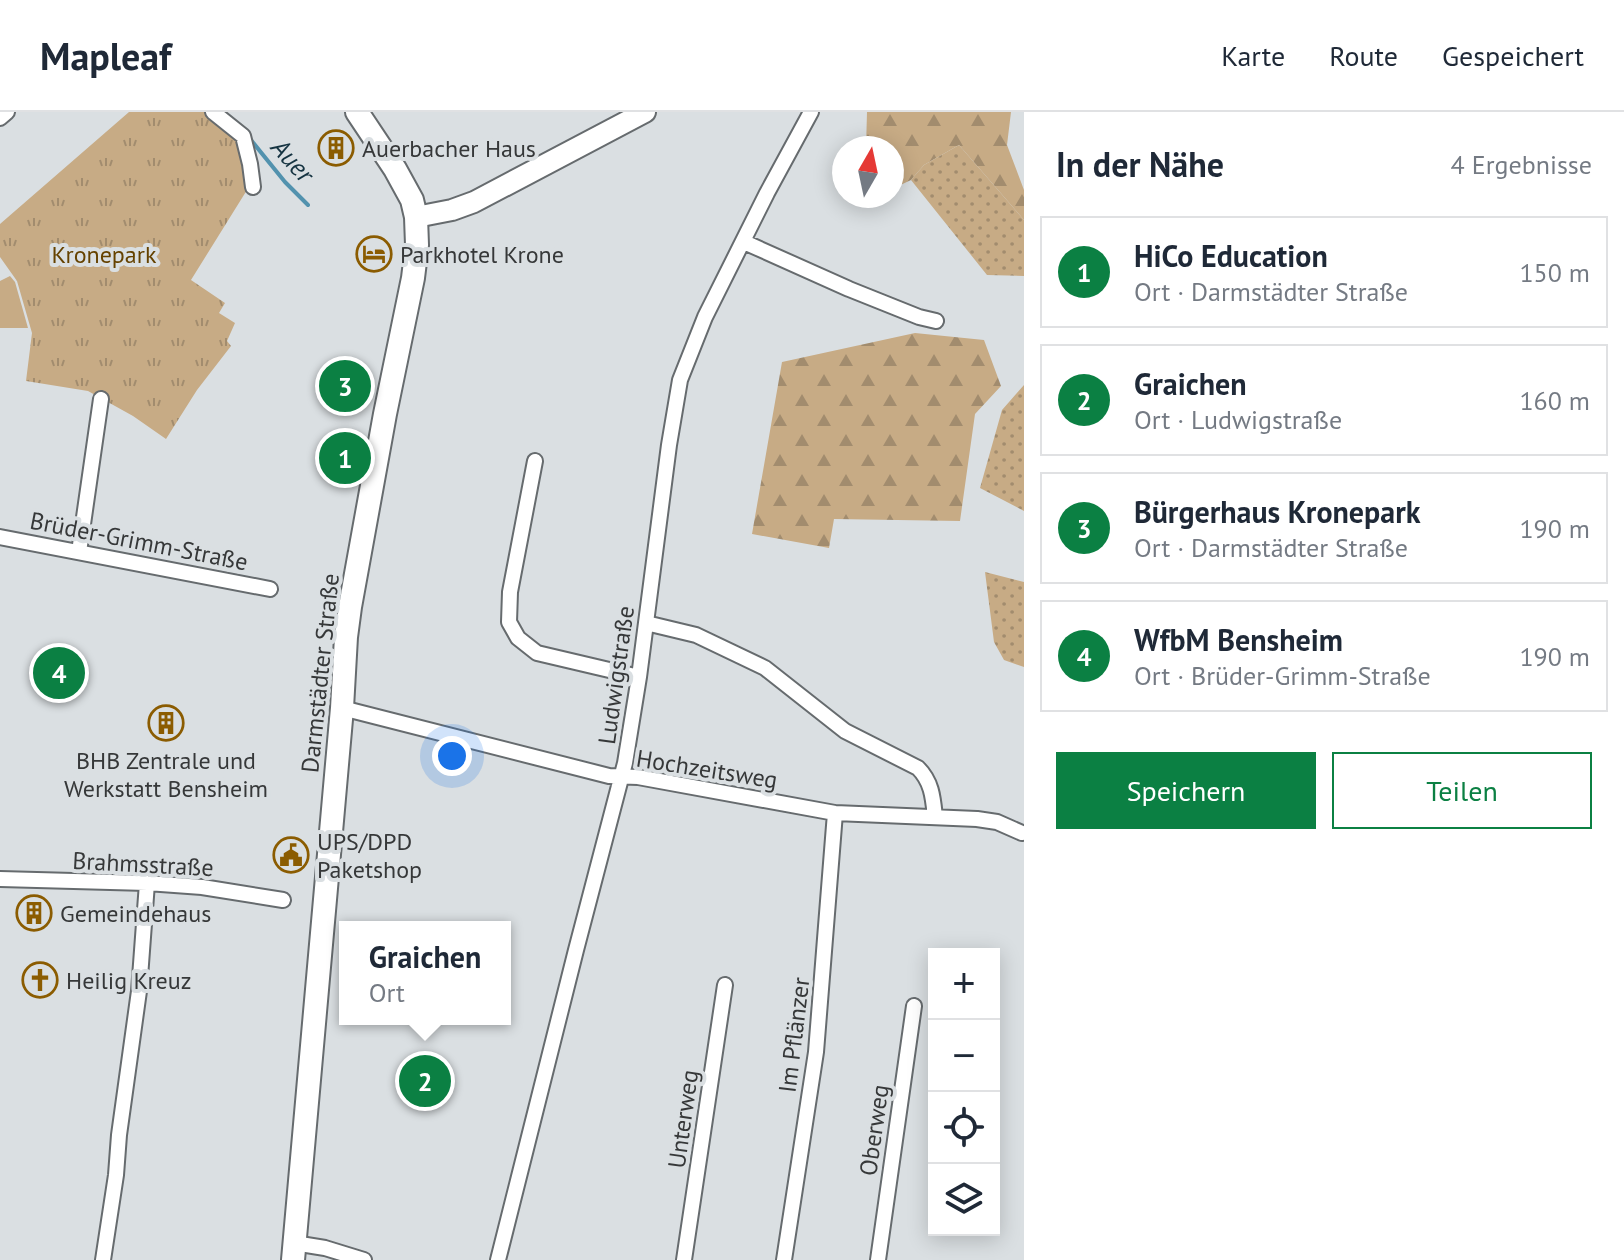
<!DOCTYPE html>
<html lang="de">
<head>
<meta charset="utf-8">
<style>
  :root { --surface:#fff; --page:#f6f6f7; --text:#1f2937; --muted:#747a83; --line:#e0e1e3; --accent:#0b8043 }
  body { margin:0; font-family:"PT Sans",sans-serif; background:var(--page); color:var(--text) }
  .controls { position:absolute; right:24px; bottom:24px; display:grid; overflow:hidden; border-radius:0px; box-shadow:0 4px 20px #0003 }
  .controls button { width:72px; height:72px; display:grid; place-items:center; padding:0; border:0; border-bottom:2px solid var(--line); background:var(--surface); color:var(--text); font:40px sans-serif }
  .compass { position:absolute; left:832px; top:24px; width:72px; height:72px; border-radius:50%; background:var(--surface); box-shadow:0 4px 20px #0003; rotate:9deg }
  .you { position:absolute; left:452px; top:644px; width:28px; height:28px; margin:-20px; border:6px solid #fff; border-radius:50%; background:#1a73e8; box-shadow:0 0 0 12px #1a73e833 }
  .badge { display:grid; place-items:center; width:52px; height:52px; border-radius:50%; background:var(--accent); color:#fff; font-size:26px; font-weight:700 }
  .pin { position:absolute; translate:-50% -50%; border:4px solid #fff; box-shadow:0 2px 8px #0006 }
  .popup { position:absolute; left:339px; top:809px; width:172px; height:104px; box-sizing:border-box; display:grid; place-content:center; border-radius:0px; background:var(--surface); filter:drop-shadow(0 2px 6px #0005); font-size:26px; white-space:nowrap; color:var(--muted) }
  .popup b { font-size:30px; color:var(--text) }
  .popup::after { content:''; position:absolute; left:50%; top:100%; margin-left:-16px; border:16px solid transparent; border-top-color:var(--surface) }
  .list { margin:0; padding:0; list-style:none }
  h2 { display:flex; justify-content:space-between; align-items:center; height:104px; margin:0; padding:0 32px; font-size:34px }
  h2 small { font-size:26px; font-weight:400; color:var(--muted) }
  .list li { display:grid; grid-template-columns:52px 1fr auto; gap:24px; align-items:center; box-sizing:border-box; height:112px; margin:0 16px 16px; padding:0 16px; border:2px solid var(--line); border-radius:0px }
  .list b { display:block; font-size:30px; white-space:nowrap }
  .list p { margin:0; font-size:26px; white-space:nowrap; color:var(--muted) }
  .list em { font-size:26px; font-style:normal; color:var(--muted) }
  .actions { display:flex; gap:16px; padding:24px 32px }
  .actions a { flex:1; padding:18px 0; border:2px solid var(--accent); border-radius:0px; text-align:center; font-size:28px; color:var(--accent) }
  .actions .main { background:var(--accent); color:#fff }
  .icon { flex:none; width:44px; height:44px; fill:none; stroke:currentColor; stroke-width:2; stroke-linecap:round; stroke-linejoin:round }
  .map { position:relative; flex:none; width:1024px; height:1148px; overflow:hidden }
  header { display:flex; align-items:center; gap:48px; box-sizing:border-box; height:112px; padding:0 40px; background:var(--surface); border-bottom:2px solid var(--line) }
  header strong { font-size:38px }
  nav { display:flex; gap:44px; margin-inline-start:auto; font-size:28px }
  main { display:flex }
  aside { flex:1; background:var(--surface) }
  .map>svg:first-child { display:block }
  .grass { fill:#c7ab85 }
  .forest { fill:url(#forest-firs) }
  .park { fill:url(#park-tufts) }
  .garden { fill:url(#garden-dots) }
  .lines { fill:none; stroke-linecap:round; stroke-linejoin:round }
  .stream { stroke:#5292ae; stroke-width:4 }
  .minor-casing { stroke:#666b6e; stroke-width:18 }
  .secondary-casing { stroke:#666b6e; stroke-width:24 }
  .primary-casing { stroke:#666b6e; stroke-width:26 }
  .minor { stroke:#fff; stroke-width:14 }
  .secondary { stroke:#fff; stroke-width:20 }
  .primary { stroke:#fff; stroke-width:22 }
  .labels { text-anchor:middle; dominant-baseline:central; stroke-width:8; stroke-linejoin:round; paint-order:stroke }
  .poi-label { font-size:24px; fill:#363839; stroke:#dadfe2; text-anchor:start }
  .park-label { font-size:24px; fill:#654200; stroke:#dadfe2 }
  .street-label { font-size:24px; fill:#363839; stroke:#dadfe2 }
  .water-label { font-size:26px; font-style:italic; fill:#153341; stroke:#dadfe2 }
</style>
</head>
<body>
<header>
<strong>Mapleaf</strong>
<nav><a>Karte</a><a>Route</a><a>Gespeichert</a></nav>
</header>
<main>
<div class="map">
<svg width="1024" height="1148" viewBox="0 0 1024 1148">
  <defs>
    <pattern id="forest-firs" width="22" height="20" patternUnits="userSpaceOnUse" patternTransform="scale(2)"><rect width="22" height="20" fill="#c7ab85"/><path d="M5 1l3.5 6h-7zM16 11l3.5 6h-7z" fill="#a28c6e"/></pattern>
    <pattern id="park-tufts" width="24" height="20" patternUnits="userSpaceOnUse" patternTransform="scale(2)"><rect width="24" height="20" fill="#c7ab85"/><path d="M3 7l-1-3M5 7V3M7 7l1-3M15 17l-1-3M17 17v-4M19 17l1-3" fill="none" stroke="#a28c6e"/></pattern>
    <pattern id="garden-dots" width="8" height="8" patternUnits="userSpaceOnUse" patternTransform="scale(2)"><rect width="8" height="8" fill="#c7ab85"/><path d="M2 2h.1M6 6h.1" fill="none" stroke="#a28c6e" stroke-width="1.8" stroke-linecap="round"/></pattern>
  </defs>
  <rect width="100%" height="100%" fill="#dadfe2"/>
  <path class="grass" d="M10,164L15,170L28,216H0V169Z"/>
  <path class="forest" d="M867,0H1011L1007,33L1024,78V108L959,33L924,53L911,68L892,77V36H866Z
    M915,221L984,228L1001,274L975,302L960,409L834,407L829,436L752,422L782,250Z"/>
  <path class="park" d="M129,0H206L238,24L247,78L191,168L225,191L219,201L235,211L227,229L231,234L197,278L166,327L133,304L88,279L26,269L32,221L17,169L0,145V112Z"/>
  <path class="garden" d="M959,33L1024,108V164L987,163L911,68L924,53Z
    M1024,273V399L980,376L1002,298Z
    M985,460L1024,470V555L1004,548L994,530Z"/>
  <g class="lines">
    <path class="stream" d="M251,28L285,70L308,93"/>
    <defs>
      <path id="minor" d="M213,0L243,24L250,52L253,75
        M0,6L7,0
        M744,130L849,177L919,205L936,209
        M535,349L510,480L509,510L518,526L537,541L639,565
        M0,425L270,477
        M79,440L101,287
        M646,511L696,523L765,556L845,619L918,656C932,670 933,686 935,705
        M342,596L609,664L638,665L835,701L977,707L997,710L1022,721
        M0,767L147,771L202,775L283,788
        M294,1131L325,1136L364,1148
        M103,1148L116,1063L119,1023L139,879L147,771
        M498,1148L576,838L625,651L639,565L669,333L680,268L705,205L767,81L811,0
        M684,1148L725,873
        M784,1148L816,940L835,701
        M878,1148L914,894"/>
      <path id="secondary" d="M416,105L452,98L474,90L645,0"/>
      <path id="primary" d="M293,1148L342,596L346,525L350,495L385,302L413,166L417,133L416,105L412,88L395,57L357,0"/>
    </defs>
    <use href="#minor" class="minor-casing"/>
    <use href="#secondary" class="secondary-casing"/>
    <use href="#primary" class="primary-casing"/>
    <use href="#minor" class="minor"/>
    <use href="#secondary" class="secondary"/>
    <use href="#primary" class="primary"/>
  </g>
  <defs>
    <symbol id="building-ring" viewBox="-11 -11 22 22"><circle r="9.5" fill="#dadfe2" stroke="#8b5c01" stroke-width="1.5"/><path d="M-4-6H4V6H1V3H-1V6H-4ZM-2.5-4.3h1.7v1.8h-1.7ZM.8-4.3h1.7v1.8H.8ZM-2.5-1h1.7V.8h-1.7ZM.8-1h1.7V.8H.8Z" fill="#8b5c01"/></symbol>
    <symbol id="hotel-ring" viewBox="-11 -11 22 22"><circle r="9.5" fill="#dadfe2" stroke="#8b5c01" stroke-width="1.5"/><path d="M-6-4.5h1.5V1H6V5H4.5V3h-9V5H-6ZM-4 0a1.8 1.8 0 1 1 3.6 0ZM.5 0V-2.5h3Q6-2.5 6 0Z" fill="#8b5c01"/></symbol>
    <symbol id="civic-ring" viewBox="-11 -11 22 22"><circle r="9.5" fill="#dadfe2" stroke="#8b5c01" stroke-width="1.5"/><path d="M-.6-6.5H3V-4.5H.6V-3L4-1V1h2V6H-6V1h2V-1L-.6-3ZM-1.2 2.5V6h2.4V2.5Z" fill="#8b5c01"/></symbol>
    <symbol id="church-ring" viewBox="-11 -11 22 22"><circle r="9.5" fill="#dadfe2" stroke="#8b5c01" stroke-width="1.5"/><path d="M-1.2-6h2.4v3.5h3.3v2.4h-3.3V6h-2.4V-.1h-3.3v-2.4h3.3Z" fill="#8b5c01"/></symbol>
  </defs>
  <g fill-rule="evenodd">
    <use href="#building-ring" x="316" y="16" width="40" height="40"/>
    <use href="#hotel-ring" x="354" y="122" width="40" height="40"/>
    <use href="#building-ring" x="146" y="591" width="40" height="40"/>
    <use href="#civic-ring" x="271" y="723" width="40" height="40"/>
    <use href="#building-ring" x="14" y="781" width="40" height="40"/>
    <use href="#church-ring" x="20" y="848" width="40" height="40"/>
  </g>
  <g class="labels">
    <g class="poi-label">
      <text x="362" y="36">Auerbacher Haus</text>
      <text x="400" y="142">Parkhotel Krone</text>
      <text x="166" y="648" text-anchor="middle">BHB Zentrale und<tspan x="166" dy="28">Werkstatt Bensheim</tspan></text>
      <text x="317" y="729">UPS/DPD<tspan x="317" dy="28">Paketshop</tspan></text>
      <text x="60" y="801">Gemeindehaus</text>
      <text x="66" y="868">Heilig Kreuz</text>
    </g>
    <g class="park-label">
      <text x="104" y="142">Kronepark</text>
    </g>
    <g class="street-label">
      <text transform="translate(139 429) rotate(11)">Brüder-Grimm-Straße</text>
      <text transform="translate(320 561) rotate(-84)">Darmstädter Straße</text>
      <text transform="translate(616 563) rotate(-82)">Ludwigstraße</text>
      <text transform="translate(707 657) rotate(9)">Hochzeitsweg</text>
      <text transform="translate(143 752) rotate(3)">Brahmsstraße</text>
      <text transform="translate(794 923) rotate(-83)">Im Pflänzer</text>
      <text transform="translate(683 1007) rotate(-82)">Unterweg</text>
      <text transform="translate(874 1018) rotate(-82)">Oberweg</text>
    </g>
    <g class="water-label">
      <text transform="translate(293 48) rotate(48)">Auer</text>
    </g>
  </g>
</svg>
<div class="controls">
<button>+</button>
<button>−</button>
<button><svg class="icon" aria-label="locate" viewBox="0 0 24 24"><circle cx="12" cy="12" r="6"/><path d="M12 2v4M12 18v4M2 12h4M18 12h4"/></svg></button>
<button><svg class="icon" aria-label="layers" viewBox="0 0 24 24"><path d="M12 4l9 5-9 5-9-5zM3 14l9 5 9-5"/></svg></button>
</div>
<svg class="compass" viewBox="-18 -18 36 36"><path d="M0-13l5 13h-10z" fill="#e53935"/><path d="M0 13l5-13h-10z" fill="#747a83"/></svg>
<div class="you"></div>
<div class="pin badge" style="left:345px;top:346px">1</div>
<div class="pin badge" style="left:425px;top:969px">2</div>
<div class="popup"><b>Graichen</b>Ort</div>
<div class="pin badge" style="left:345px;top:274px">3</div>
<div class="pin badge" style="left:59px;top:561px">4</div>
</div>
<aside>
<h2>In der Nähe<small>4 Ergebnisse</small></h2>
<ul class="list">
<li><span class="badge">1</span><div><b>HiCo Education</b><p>Ort · Darmstädter Straße</p></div><em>150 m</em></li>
<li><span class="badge">2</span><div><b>Graichen</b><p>Ort · Ludwigstraße</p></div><em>160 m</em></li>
<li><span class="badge">3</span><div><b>Bürgerhaus Kronepark</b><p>Ort · Darmstädter Straße</p></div><em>190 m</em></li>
<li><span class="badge">4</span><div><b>WfbM Bensheim</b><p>Ort · Brüder-Grimm-Straße</p></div><em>190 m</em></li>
</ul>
<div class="actions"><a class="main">Speichern</a><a>Teilen</a></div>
</aside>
</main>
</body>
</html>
